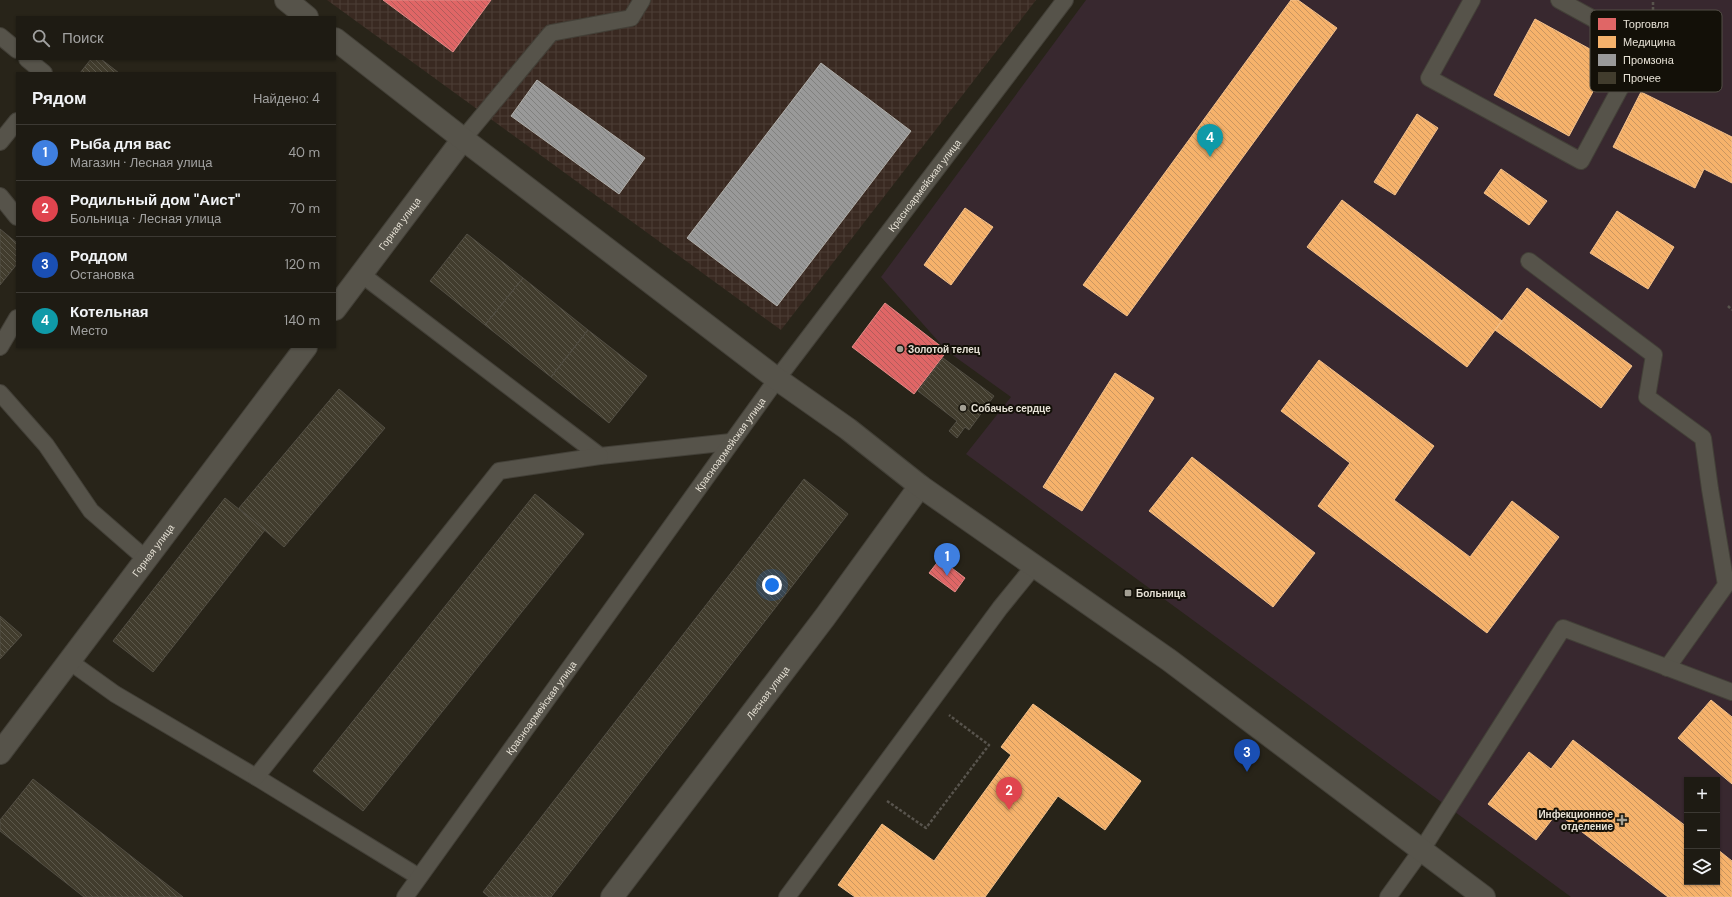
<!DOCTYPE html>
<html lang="ru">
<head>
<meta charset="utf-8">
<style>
  :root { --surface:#1e1b13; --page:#26241c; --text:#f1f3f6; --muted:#a1a1a0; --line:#3c3933; --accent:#a4a094 }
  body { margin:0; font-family:"DM Sans",sans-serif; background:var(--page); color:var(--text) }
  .controls { position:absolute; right:12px; bottom:12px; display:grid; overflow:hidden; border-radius:0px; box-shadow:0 1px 3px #0004 }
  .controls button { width:36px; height:36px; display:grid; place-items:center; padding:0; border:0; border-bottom:1px solid var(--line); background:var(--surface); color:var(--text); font:20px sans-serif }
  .you { position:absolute; left:772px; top:585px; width:14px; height:14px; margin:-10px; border:3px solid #fff; border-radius:50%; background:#1a73e8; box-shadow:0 0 0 6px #1a73e833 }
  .badge { display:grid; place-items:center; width:26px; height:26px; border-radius:50%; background:var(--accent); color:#fff; font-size:13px; font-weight:700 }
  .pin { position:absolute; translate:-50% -33px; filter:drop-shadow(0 1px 2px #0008) }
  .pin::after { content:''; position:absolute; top:21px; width:14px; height:12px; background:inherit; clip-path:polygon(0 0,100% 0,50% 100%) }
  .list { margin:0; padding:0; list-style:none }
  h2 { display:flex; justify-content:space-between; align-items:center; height:52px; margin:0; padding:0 16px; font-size:17px }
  h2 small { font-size:13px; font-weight:400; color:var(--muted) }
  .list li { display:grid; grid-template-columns:26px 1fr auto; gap:12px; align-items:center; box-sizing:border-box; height:56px; padding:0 16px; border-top:1px solid var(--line) }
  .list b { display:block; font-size:15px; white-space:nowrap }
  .list p { margin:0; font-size:13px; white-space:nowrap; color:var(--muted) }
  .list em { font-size:13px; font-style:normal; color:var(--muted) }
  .icon { flex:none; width:22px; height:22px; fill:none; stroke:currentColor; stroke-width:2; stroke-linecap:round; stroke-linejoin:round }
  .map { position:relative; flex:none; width:1732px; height:897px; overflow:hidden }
  .search { position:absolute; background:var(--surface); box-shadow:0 1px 3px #0004; left:16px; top:16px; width:320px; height:44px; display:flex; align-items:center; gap:10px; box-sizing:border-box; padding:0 14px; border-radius:0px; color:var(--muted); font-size:15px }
  .panel { position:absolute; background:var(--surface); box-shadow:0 1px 3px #0004; left:16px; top:72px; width:320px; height:276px; border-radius:0px }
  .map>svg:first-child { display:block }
  .industrial { fill:url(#industrial-grid) }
  .medical { fill:#38282f; fill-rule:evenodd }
  .shops { fill:url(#shops-back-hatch); stroke:#e28b88 }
  .health { fill:url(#health-back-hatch); stroke:#f2c08b }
  .industry { fill:url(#industry-back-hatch); stroke:#b0afab }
  .building { fill:url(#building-back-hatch); stroke:#524e44 }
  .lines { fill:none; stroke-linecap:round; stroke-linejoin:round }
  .lane-casing { stroke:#434038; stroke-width:18 }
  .street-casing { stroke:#434038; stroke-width:24 }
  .secondary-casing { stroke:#434038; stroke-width:24 }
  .path { stroke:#58544d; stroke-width:2.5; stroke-dasharray:3 2; stroke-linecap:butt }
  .lane { stroke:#56534a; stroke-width:16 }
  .street { stroke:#56534a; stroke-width:22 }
  .secondary { stroke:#56534a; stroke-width:22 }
  .poi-dot { fill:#a4a094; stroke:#131008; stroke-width:1.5 }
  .labels { text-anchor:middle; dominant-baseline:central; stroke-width:4; stroke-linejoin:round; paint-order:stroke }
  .street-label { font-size:10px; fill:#e7e2d6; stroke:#131008 }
  .poi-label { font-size:10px; font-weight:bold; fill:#e7e2d6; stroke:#131008; text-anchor:start }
  .key { fill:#131008; stroke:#534f46; stroke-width:1 }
  .key-label { font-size:11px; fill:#e7e2d6 }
</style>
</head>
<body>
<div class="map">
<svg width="1732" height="897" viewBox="0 0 1732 897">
  <defs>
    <pattern id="industrial-grid" width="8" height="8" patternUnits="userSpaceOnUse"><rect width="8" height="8" fill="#392921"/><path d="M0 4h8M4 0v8" fill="none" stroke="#4c3e36"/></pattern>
    <pattern id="shops-back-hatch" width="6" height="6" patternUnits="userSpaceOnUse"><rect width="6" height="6" fill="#e06666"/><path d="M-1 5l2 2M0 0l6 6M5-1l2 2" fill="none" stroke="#b25c5b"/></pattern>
    <pattern id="health-back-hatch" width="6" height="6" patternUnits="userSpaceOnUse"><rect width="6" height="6" fill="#f6b26b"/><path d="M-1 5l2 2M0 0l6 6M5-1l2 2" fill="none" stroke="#ca9660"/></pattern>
    <pattern id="industry-back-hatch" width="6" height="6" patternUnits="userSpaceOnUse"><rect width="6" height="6" fill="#999"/><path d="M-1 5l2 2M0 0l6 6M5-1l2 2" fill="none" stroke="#80807e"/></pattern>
    <pattern id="building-back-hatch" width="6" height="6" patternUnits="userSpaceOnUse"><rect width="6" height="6" fill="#413c2d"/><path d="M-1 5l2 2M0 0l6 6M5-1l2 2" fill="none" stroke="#5c584b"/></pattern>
  </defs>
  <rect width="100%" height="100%" fill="#282419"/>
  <path class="industrial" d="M327,0H1036L781,330Z"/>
  <path class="medical" d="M1086,0H1732V897H1571L966,454L1011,397L947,351L881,277ZM1687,780H1717V882H1687Z"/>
  <path class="shops" d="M383,0H491L453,52Z
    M885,303L947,351L914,394L852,347Z
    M940,559L965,578L955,592L929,573Z"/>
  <path class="health" d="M1291,0H1298L1337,28L1127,316L1083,285Z
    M1535,19L1610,60L1569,136L1494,95Z
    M1641,92L1732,137V183L1704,169L1695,188L1613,147Z
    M1417,114L1438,128L1395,195L1374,182Z
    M1501,169L1547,201L1529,225L1484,193Z
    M1342,200L1502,321L1467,367L1307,247Z
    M965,208L993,227L951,285L924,265Z
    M1617,211L1674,247L1648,289L1590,253Z
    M1527,288L1632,366L1601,408L1495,330Z
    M1319,360L1434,446L1394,500L1470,557L1512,501L1559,537L1487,633L1318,506L1350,463L1281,411Z
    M1115,373L1154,398L1082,511L1043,487Z
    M1192,457L1315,553L1273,607L1149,511Z
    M1711,700L1732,717V784L1678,738Z
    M1033,704L1141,781L1105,830L1058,796L985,897H855L838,885L882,824L934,861L1011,755L1001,747Z
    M1573,740L1687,827V882H1717V849L1732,861V897H1668L1557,813L1536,840L1488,804L1529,752L1551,769Z"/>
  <path class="industry" d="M821,63L911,131L777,306L687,238Z
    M537,80L645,158L619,194L511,116Z"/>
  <path class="building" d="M91,59H101L119,73H80Z
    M0,229L17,243V264L0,285Z
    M467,234L523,278L485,325L430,281Z
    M523,278L588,330L551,377L485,325Z
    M588,330L647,376L609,423L551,377Z
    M943,358L994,396L969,430L965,427L957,438L949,431L957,421L918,391Z
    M339,389L385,428L284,547L239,508Z
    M804,479L848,514L551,897H489L483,892Z
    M535,494L584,534L363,811L313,771Z
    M225,498L265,530L153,672L113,641Z
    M0,616L22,635L0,659Z
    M33,779L183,897H84L0,831V820Z"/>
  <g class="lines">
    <defs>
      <g id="lane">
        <path d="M1472,0L1429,78L1581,161L1643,46L1559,0"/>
        <path d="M0,36L17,50"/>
        <path d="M27,59L44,73"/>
        <path d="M463,139L551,33L631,18L642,0"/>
        <path d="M0,142L17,121"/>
        <path d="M0,196L17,217"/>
        <path d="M1529,261L1654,355L1647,397L1703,438L1710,489L1726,585L1667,668"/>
        <path d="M361,274L600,456L731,442"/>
        <path d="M0,347L17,318"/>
        <path d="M0,393L46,445L91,511L146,559"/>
        <path d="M69,661L115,694L256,777L419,877"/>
        <path d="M256,777L499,471L600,456"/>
        <path id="s1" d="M405,897L777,379L1065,0"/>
        <path d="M787,897L1000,608L1035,565"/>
        <path d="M1388,897L1421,851L1563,628L1732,692"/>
      </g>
      <g id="street">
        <path id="s2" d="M335,309L463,139"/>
        <path id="s3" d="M0,753L306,347"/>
        <path id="s4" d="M612,897L825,617L920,486"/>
      </g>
      <path id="secondary" d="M286,0L307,17
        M335,39L463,139L777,379L848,429L920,486L1169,660L1484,897"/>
    </defs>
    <use href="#lane" class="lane-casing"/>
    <use href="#street" class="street-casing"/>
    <use href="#secondary" class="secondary-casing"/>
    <path class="path" d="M1653,25V0
      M1728,306L1732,310
      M887,801L926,828L989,745L949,715"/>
    <use href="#lane" class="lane"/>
    <use href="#street" class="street"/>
    <use href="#secondary" class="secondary"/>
  </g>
  <g class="poi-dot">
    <circle cx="900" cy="349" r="4"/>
    <circle cx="963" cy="408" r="4"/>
    <rect x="1124" y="589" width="8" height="8" rx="2"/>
    <path d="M1620 814h4v4h4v4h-4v4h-4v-4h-4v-4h4z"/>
  </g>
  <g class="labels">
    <g class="street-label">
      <text stroke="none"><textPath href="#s1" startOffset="881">Красноармейская улица</textPath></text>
      <text stroke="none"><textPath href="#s2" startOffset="107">Горная улица</textPath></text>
      <text stroke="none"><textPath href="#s1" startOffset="557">Красноармейская улица</textPath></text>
      <text stroke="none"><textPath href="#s3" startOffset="254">Горная улица</textPath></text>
      <text stroke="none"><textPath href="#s4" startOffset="257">Лесная улица</textPath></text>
      <text stroke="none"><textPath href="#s1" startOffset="233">Красноармейская улица</textPath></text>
    </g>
    <g class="poi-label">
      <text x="908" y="349">Золотой телец</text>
      <text x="971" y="408">Собачье сердце</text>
      <text x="1136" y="593">Больница</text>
      <text x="1613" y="814" text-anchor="end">Инфекционное<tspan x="1613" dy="12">отделение</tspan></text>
    </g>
  </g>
  <rect x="1590" y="10" width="132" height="82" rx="6" class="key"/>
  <rect x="1598" y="18" width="18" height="12" fill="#e06666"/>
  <rect x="1598" y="36" width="18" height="12" fill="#f6b26b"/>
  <rect x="1598" y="54" width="18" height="12" fill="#999"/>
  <rect x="1598" y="72" width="18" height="12" fill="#413c2d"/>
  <g class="key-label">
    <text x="1623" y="28">Торговля</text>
    <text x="1623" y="46">Медицина</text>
    <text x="1623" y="64">Промзона</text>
    <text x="1623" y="82">Прочее</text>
  </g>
</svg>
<div class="controls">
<button>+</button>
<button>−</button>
<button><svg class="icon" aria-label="layers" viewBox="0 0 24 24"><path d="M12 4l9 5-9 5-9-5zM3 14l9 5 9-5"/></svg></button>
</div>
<div class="you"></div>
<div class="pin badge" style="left:947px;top:576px;background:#3f7fe0">1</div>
<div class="pin badge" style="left:1009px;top:810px;background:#e0444e">2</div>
<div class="pin badge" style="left:1247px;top:772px;background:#1a4fb4">3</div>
<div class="pin badge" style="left:1210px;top:157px;background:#0f9aa8">4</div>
<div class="search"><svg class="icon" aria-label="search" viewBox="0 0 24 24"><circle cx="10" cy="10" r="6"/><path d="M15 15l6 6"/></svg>Поиск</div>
<section class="panel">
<h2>Рядом<small>Найдено: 4</small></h2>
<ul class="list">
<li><span class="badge" style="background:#3f7fe0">1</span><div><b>Рыба для вас</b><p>Магазин · Лесная улица</p></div><em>40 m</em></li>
<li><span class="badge" style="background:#e0444e">2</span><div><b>Родильный дом &quot;Аист&quot;</b><p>Больница · Лесная улица</p></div><em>70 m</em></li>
<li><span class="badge" style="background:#1a4fb4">3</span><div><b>Роддом</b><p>Остановка</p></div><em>120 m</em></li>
<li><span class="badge" style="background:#0f9aa8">4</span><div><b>Котельная</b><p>Место</p></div><em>140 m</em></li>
</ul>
</section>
</div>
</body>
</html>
